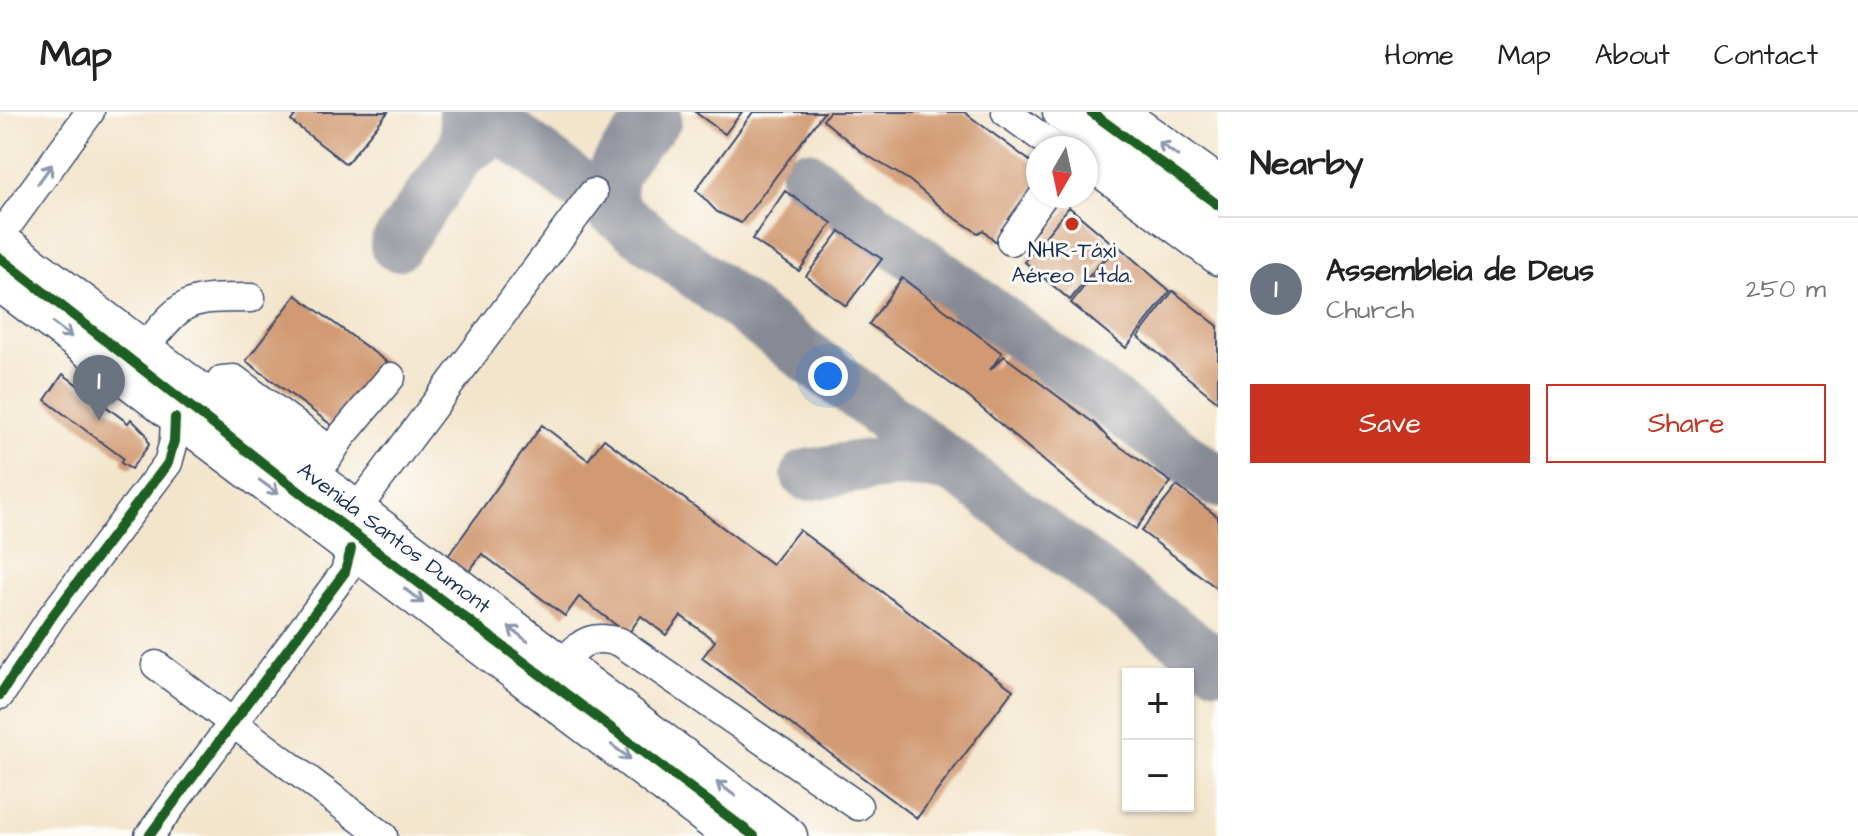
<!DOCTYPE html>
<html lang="en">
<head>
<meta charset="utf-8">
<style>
  :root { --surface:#fff; --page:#f6f6f6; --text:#222; --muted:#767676; --line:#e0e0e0; --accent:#c8321e }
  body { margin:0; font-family:"Architects Daughter",sans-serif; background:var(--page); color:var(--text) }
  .controls { position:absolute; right:24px; bottom:24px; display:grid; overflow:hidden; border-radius:0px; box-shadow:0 2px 6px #0004 }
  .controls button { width:72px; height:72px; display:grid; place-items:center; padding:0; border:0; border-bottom:2px solid var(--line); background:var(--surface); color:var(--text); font:40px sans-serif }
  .compass { position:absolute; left:1026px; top:24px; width:72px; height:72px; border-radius:50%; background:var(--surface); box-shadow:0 2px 6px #0004; rotate:189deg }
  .you { position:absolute; left:828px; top:264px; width:28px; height:28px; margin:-20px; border:6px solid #fff; border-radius:50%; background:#1a73e8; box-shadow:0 0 0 12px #1a73e833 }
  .badge { display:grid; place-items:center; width:52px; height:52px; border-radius:50%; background:var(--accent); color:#fff; font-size:26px; font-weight:700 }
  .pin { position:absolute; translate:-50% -66px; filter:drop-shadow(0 2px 4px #0008) }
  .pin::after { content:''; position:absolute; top:42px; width:28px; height:24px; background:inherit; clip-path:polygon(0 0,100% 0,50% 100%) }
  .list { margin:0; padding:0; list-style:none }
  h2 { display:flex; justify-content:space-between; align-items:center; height:104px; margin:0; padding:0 32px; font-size:34px }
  h2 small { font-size:26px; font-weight:400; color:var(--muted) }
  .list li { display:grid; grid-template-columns:52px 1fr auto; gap:24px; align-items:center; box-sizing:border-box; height:144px; padding:0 32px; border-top:2px solid var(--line) }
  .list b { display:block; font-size:30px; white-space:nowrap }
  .list p { margin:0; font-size:26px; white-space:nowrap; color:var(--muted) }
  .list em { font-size:26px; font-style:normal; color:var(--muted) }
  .actions { display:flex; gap:16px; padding:24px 32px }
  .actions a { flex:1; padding:18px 0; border:2px solid var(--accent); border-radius:0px; text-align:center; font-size:28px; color:var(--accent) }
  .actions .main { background:var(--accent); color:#fff }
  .map { position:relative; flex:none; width:1218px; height:724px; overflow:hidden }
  header { display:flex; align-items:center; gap:48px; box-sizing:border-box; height:112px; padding:0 40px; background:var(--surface); border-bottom:2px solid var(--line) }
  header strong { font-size:38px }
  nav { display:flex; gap:44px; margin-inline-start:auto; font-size:28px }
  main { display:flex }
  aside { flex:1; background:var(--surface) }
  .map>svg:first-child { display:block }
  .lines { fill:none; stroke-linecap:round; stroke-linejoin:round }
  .taxiway { stroke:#878a95; stroke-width:52 }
  .building { fill:#d19a72 }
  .minor-casing { stroke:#3b4a6e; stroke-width:31 }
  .major-casing { stroke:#3b4a6e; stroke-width:39 }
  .minor { stroke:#fff; stroke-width:28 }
  .major { stroke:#fff; stroke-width:36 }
  .cycleway-casing { stroke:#fdfcf7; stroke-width:15 }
  .cycleway { stroke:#1b5e20; stroke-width:10 }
  .oneway { stroke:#8d97ae }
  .poi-dot { fill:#c8321e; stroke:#fdfcf7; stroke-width:3 }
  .labels { text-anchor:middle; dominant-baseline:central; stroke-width:6; stroke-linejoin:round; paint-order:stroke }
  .poi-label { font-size:22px; fill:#1b2f5e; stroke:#fdfcf7 }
  .street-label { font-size:22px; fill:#1b2f5e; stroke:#fdfcf7 }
</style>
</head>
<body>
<header>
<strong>Map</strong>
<nav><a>Home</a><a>Map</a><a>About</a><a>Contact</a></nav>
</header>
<main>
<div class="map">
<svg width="1218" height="724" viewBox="0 0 1218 724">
  <rect width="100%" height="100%" fill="#fdfcf7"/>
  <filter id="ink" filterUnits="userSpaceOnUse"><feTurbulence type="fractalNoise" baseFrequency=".0125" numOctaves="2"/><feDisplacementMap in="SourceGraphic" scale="16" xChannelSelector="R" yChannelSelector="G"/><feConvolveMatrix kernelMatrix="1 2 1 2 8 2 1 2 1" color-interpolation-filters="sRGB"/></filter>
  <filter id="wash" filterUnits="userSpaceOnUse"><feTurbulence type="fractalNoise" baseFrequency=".006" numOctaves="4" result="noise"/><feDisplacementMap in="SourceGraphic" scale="32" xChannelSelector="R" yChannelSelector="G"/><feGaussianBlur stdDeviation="1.8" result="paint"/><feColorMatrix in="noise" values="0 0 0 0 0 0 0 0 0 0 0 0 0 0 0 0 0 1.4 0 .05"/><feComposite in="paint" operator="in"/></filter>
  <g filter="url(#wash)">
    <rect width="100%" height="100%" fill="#f3e5cc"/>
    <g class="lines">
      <path class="taxiway" d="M464,0L467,17L464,36L492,21L508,20L1218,553
        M806,64L1218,370
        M615,97C597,62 635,32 656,6
        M396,133L464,36
        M807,363C857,355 904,343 954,356"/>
    </g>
    <g id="blocks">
      <path class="building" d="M298,0H388L346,52L291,9Z
        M695,0H742L725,22Z
        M753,0H824L741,111L717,100L696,78Z
        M829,0H964L1038,55V71L997,131L983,118L978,121L949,102L909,68L863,41L823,8Z
        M785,79L832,111L799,159L752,127Z
        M1069,95L1114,133L1070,188L1025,150Z
        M840,119L882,147L846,194L806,164Z
        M1117,133L1170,179L1126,236L1071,191Z
        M902,166L1002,241L990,258L1004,244L1095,312L1109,327L1171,370L1136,417L1089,387L966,283L869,212Z
        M1173,179L1218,214V290L1138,225Z
        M296,183L391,253L341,320L246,249Z
        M63,262L128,311L131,307L146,322L149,333L131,357L121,351L123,346L45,288Z
        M542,313L588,348L604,327L772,452L799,418L1013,578L917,706L702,546L715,529L681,504L666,523L641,504L628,522L579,485L565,504L482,442L467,462L446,447Z
        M1177,374L1218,405V477L1141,419Z"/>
    </g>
  </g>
  <g filter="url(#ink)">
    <use href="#blocks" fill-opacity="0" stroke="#3b4a6e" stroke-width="2"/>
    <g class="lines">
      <defs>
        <path id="minor" d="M1006,0L1056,36
          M1086,51L1218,149
          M0,124L90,0
          M1011,129L1043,84
          M143,237C186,186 184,186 251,186
          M209,288L222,268L234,267L331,339
          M322,355L341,325L391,265
          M356,398L593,81
          M156,553L383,724
          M559,553C582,532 587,521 620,530L858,694
          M0,583L53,503L168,351L174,329L175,306
          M149,724L345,460L351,437"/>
        <g id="major">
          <path d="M1061,0L1218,116"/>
          <path d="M1118,0L1218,72"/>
          <path id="s1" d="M0,128L789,724"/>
          <path d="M0,171L732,724"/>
        </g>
      </defs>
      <use href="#minor" class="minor-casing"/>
      <use href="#major" class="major-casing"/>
      <use href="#minor" class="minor"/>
      <use href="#major" class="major"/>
      <defs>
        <path id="cycleway" d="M1091,0L1218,93
          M0,146L333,406L754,724
          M0,583L53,503L168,351L174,329L175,306
          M149,724L345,460L351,437"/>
      </defs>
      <use href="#cycleway" class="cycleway-casing"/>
      <use href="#cycleway" class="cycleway"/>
    </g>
    <defs><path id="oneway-shaft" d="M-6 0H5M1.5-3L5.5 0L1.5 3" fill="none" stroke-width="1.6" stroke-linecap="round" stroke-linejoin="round" transform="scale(2)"/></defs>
    <g class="oneway">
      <use href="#oneway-shaft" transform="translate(1168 37) rotate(-144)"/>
      <use href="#oneway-shaft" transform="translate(45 62) rotate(-54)"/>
      <use href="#oneway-shaft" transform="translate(62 218) rotate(37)"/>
      <use href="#oneway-shaft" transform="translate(269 375) rotate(36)"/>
      <use href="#oneway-shaft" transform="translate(414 484) rotate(37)"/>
      <use href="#oneway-shaft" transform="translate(518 522) rotate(-143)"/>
      <use href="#oneway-shaft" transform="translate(621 640) rotate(37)"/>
      <use href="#oneway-shaft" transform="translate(726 677) rotate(-143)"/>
    </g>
  </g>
  <circle class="poi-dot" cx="1072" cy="112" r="8"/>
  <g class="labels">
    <g class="poi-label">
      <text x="1072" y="138">NHR-Táxi<tspan x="1072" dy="25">Aéreo Ltda.</tspan></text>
    </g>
    <g class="street-label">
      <text stroke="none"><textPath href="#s1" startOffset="494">Avenida Santos Dumont</textPath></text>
    </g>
  </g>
</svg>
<div class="controls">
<button>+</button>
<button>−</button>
</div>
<svg class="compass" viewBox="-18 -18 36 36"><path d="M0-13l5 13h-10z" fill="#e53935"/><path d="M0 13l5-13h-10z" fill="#767676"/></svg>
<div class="you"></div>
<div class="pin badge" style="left:99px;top:309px;background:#6b7280">1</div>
</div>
<aside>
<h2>Nearby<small></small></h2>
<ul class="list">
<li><span class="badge" style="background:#6b7280">1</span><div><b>Assembleia de Deus</b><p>Church</p></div><em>250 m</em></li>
</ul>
<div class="actions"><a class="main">Save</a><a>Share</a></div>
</aside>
</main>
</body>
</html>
